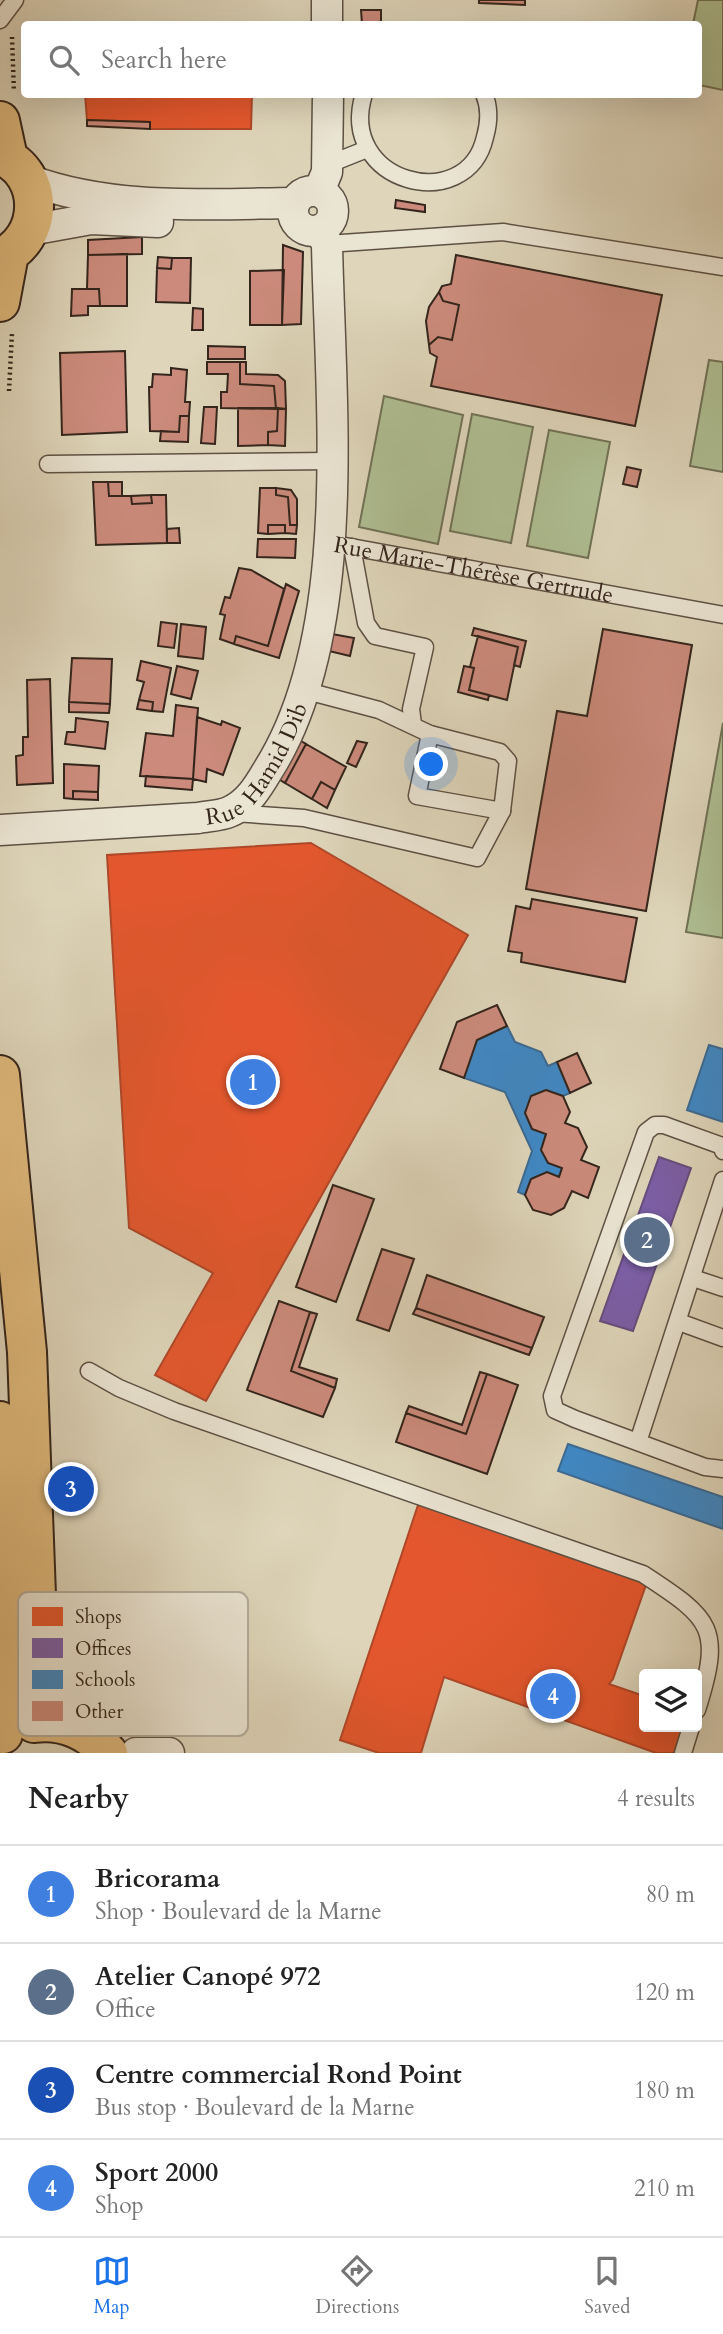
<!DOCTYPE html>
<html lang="en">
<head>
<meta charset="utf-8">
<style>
  :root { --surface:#fff; --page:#f6f6f6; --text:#222; --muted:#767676; --line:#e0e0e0; --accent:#1a73e8 }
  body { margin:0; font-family:Cardo,serif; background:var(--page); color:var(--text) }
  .controls { position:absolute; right:21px; bottom:21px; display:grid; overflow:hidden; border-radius:7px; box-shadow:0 7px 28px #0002 }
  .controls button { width:63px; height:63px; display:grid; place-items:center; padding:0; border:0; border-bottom:2px solid var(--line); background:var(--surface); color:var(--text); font:35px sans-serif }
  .you { position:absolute; left:432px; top:765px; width:24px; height:24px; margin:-18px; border:5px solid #fff; border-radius:50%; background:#1a73e8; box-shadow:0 0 0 10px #1a73e833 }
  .badge { display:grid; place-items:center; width:46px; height:46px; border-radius:50%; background:var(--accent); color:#fff; font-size:23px; font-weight:700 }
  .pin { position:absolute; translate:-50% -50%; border:4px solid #fff; box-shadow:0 2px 7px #0006 }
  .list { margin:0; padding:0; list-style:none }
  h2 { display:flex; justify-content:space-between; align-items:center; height:91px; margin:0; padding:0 28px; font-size:30px }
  h2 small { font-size:23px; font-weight:400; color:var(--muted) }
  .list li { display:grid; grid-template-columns:46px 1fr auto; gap:21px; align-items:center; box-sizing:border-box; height:98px; padding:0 28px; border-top:2px solid var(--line) }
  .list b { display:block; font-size:26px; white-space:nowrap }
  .list p { margin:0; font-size:23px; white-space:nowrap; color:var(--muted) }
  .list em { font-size:23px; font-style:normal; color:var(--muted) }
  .icon { flex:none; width:38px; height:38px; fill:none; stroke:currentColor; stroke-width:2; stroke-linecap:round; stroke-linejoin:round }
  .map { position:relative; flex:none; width:723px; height:1753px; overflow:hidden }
  .search { position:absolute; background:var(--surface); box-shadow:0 7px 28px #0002; left:21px; right:21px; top:21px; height:77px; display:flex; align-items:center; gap:18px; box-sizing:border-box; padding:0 24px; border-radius:7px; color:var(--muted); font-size:26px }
  .sheet { height:483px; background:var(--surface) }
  nav { display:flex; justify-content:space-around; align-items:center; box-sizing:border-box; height:98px; border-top:2px solid var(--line); background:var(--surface); font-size:19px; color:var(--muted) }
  nav a { display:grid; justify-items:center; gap:4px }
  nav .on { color:var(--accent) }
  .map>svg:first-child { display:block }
  .green { fill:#aebe92; stroke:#717257; stroke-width:2 }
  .shops { fill:#e4572e; stroke:#af4829; stroke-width:2 }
  .offices { fill:#7b5ea7; stroke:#664d7d; stroke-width:2 }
  .schools { fill:#3f88c5; stroke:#3c6a92; stroke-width:2 }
  .building { fill:#cb8a7b; stroke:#34251c; stroke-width:2 }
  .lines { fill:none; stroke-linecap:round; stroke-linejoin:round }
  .service-casing { stroke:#5e5144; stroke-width:19 }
  .minor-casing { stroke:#5e5144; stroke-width:33 }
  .primary-casing { stroke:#34251c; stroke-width:42 }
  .path { stroke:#34251c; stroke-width:4.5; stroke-dasharray:2 3.5; stroke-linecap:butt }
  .service { stroke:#eae4d2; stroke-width:16 }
  .minor { stroke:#eae4d2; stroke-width:30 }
  .primary { stroke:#dfba7d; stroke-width:38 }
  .labels { text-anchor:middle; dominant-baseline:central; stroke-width:7; stroke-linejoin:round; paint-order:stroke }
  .street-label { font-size:23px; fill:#34251c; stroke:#eae4d2 }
  .key { fill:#eae4d2; stroke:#b3ab9b; stroke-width:2 }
  .key-label { font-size:19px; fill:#34251c }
</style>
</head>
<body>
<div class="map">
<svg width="723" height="1753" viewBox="0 0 723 1753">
  <rect width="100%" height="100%" fill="#ded5ba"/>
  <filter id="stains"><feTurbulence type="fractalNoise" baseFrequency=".00286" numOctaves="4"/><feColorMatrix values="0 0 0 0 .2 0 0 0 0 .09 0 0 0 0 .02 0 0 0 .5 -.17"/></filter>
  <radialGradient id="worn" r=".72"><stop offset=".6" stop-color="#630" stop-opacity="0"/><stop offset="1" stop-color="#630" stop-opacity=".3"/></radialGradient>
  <path class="green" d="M698,0H723V90L699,85L698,24H693Z
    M709,360L723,362V472L690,466Z
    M384,396L463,415L438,544L359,527Z
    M472,414L533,427L511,543L450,531Z
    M549,430L610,442L588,558L527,546Z
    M723,723V938L686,932Z"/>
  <path class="shops" d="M85,94H252L251,129H150V122L87,120Z
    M311,843L468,935L206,1401L155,1375L213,1273L129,1228L107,855Z
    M419,1502L647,1582L613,1679L609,1684L644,1696V1727H683L674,1753H656L444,1677L421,1753H379L340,1740Z"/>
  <path class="offices" d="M659,1157L691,1168L633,1331L600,1321Z"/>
  <path class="schools" d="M507,1026L515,1042L541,1052L548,1066L557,1062L570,1093L563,1096L546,1090L531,1096L525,1113L532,1129L546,1134L541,1150L548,1163L562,1168L559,1177L547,1172L531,1179L525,1195L518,1192L532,1151L505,1092L464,1078L477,1040Z
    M709,1045L723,1049V1122L687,1110Z
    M568,1444L723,1497V1529L558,1471Z"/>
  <path class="building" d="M479,0H525V5L479,3Z
    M361,10H381V24H362Z
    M87,120L150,122V129L87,126Z
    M396,200L425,205V212L395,208Z
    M142,237V254L88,255V240Z
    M283,245L303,252L301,324L282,325Z
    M127,254V306H100L99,289H87L88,255Z
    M456,255L662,295L635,426L431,386L437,357L430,353L429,345L438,337L452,340L459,305L443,301L439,292L442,286L451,284Z
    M158,257L172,258L171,269L157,268Z
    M172,258H191L190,303L156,302L157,268L171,269Z
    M284,270L282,325H250V271Z
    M72,289H99L100,306H88V315L71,316Z
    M439,292L443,301L459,305L452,340L438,337L429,345L426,321L429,307Z
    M193,308L203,309V330H192Z
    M208,346L245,347V359H208Z
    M125,351L127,432L62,435L60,353Z
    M207,362H240V384L274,386L276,409L221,408V392H227L228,374H207Z
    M240,362H246V374L278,375L285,381L286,409H276L274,386L240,384Z
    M171,368L187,370L185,402H190L189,416H180L179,432L150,431L149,387H152L153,374L171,375Z
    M204,407H217L215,444L201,443Z
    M238,408H278L277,431L268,432V445L238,446Z
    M278,408L286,409L285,446L268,445V432L277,431Z
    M180,416H189L188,442L160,441L161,431L179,432Z
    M627,467L641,470L637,487L623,484Z
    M93,482H108L109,496H131L132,504L152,503L151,495H166L167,543L96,545Z
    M108,482H122V496H109Z
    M260,488H276V495L288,497L290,525H297L296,534L285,533V525H268V534L258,533Z
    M276,488L291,490L297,499V525H290L288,497L276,495Z
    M151,495L152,503L132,504L131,496Z
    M268,525H285V533L268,534Z
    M179,528L180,543H167V529Z
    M258,539H296L295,558L257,557Z
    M239,568L251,570L284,589L268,646L236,636L234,644L220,639L225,615L220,614L225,597L230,598Z
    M286,584L299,591L279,658L234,644L236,636L268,646Z
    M161,622L177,624L174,648L158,646Z
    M181,624L206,627L203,659L178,656Z
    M474,628L526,641L520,667L514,665L518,647L472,635Z
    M603,629L692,645L646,911L526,889L557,711L587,716Z
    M332,634L354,638L350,656L329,651Z
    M478,636L518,647L507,700L469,690L474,668L470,667Z
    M72,658L112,659L110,704L69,702Z
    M141,661L171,668L163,712L152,711L153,702L139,700L144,682L137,680Z
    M177,666L198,671L191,699L171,694Z
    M464,666L474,668L469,690L489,695L488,700L458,692Z
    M50,679L53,783L17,785L16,756L23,755V737H28L27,680Z
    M139,700L153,702L152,711L137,709Z
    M69,702L110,704L109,713L69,712Z
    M176,705L198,708L193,779L140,776L146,733L173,736Z
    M197,717L221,725L222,721L240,728L223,775L207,769L206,782L193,779Z
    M76,718L108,722L105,749L65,744L67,732H75Z
    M299,740L306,744L285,783L277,778Z
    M357,741L367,743L356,767L347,763Z
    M306,744L346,767L335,790L321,782L312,799L285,783Z
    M64,764L99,766L98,792L73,791V799L64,798Z
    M146,776L193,779L192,790L145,786Z
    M321,782L335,790L327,808L312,799Z
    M73,791L98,792V800L73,799Z
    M532,899L637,918L625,982L521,962L522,953L508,951L516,906L530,909Z
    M497,1005L507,1026L477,1040L464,1078L440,1069L457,1022Z
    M577,1053L591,1083L570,1093L557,1062Z
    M546,1090L563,1096L570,1112L565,1123L578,1128L587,1147L581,1160L599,1167L588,1198L572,1191L564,1208L551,1215L533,1210L525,1195L531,1179L547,1172L559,1177L562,1168L548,1163L541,1150L546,1134L532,1129L525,1113L531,1096Z
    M333,1185L374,1199L336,1302L296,1287Z
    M382,1249L414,1259L389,1331L357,1320Z
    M427,1275L544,1317L532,1348L416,1308Z
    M279,1301L310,1312L291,1371L335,1388L323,1417L247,1390Z
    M416,1308L532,1348L529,1355L413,1314Z
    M310,1312L317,1314L299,1367L337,1379L335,1388L291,1371Z
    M480,1372L487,1374L466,1434L406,1413L409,1406L462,1425Z
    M487,1374L518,1385L487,1474L396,1442L406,1413L466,1434Z"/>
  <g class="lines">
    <defs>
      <g id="service">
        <path d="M0,20L15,0"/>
        <path d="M364,94C336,183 467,217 485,137C489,123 490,108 484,94"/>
        <path d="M327,165L367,149"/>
        <path d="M327,244L503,232L723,267"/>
        <path d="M48,464L331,461"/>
        <path id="s1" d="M329,543L723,615"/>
        <path d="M352,547L366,623L375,636L425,647L411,709L413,724"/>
        <path d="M430,734L417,796L502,811"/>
        <path d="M234,813L304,818L477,858L502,811L508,761L500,752L430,734L379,710L303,690"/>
        <path d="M723,1151L722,1146L664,1125H655L646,1132L552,1396L555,1410L575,1419L705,1467L723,1469"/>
        <path d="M693,1278L723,1288"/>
        <path d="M679,1322L723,1338"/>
        <path d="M89,1371L119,1388L174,1411L643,1574C712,1619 723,1628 697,1710"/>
        <path d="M638,1442L723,1180"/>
        <path d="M683,1753L691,1727"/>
      </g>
      <g id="minor">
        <path d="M327,0V24"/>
        <path d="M29,180C112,211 207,204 294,203"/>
        <circle cx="313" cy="211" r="20"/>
        <path d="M319,191L327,172L328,94"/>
        <path d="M30,230L91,219L158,222"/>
        <path id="s2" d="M0,830L198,818C207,816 220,816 229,812C248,804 258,787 268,770C355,633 330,401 327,244L320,230"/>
        <path d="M136,1753H169"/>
      </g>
      <path id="primary" d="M0,121L8,158
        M0,155C46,173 45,239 0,258
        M0,302L9,254
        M0,1075L27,1352L39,1676L58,1723
        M0,1421L6,1650L3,1734
        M34,1723C63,1719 90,1731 108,1753"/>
    </defs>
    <use href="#service" class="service-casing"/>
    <use href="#minor" class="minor-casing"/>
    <use href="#primary" class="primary-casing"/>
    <path class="path" d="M12,37L14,92
      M9,391L12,333"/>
    <use href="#service" class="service"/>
    <use href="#minor" class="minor"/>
    <use href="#primary" class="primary"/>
  </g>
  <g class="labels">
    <g class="street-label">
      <text stroke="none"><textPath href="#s1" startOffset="147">Rue Marie-Thérèse Gertrude</textPath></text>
      <text stroke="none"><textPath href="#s2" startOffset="284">Rue Hamid Dib</textPath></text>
    </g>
  </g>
  <rect x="18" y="1592" width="230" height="144" rx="10" class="key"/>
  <rect x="32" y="1607" width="31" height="19" fill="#e4572e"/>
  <rect x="32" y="1638" width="31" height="20" fill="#7b5ea7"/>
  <rect x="32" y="1670" width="31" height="19" fill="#3f88c5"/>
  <rect x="32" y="1701" width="31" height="20" fill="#cb8a7b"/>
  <g class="key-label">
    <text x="75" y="1623">Shops</text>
    <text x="75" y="1655">Offices</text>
    <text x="75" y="1686">Schools</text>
    <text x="75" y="1718">Other</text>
  </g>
  <rect width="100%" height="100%" filter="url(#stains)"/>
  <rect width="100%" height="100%" fill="url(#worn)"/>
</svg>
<div class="controls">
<button><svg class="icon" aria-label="layers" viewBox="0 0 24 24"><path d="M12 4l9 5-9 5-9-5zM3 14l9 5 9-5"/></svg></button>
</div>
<div class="you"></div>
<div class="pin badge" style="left:253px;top:1082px;background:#3f7fe0">1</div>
<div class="pin badge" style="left:647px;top:1240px;background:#5c6f8a">2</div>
<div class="pin badge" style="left:71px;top:1489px;background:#1a4fb4">3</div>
<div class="pin badge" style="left:553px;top:1696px;background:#3f7fe0">4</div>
<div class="search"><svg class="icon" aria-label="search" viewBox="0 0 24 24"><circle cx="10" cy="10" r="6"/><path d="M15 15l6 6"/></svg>Search here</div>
</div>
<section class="sheet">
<h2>Nearby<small>4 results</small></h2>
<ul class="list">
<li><span class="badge" style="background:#3f7fe0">1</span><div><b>Bricorama</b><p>Shop · Boulevard de la Marne</p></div><em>80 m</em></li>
<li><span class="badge" style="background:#5c6f8a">2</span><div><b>Atelier Canopé 972</b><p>Office</p></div><em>120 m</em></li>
<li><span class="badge" style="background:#1a4fb4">3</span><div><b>Centre commercial Rond Point</b><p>Bus stop · Boulevard de la Marne</p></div><em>180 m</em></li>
<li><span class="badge" style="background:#3f7fe0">4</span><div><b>Sport 2000</b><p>Shop</p></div><em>210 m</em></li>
</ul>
</section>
<nav>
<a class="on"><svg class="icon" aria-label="map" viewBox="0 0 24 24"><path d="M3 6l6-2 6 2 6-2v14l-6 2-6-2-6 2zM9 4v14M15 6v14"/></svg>Map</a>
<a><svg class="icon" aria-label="directions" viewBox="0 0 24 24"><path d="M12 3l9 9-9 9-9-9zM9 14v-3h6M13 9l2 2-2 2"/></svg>Directions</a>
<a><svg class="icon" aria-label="saved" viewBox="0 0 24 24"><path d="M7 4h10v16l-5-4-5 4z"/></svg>Saved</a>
</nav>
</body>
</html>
